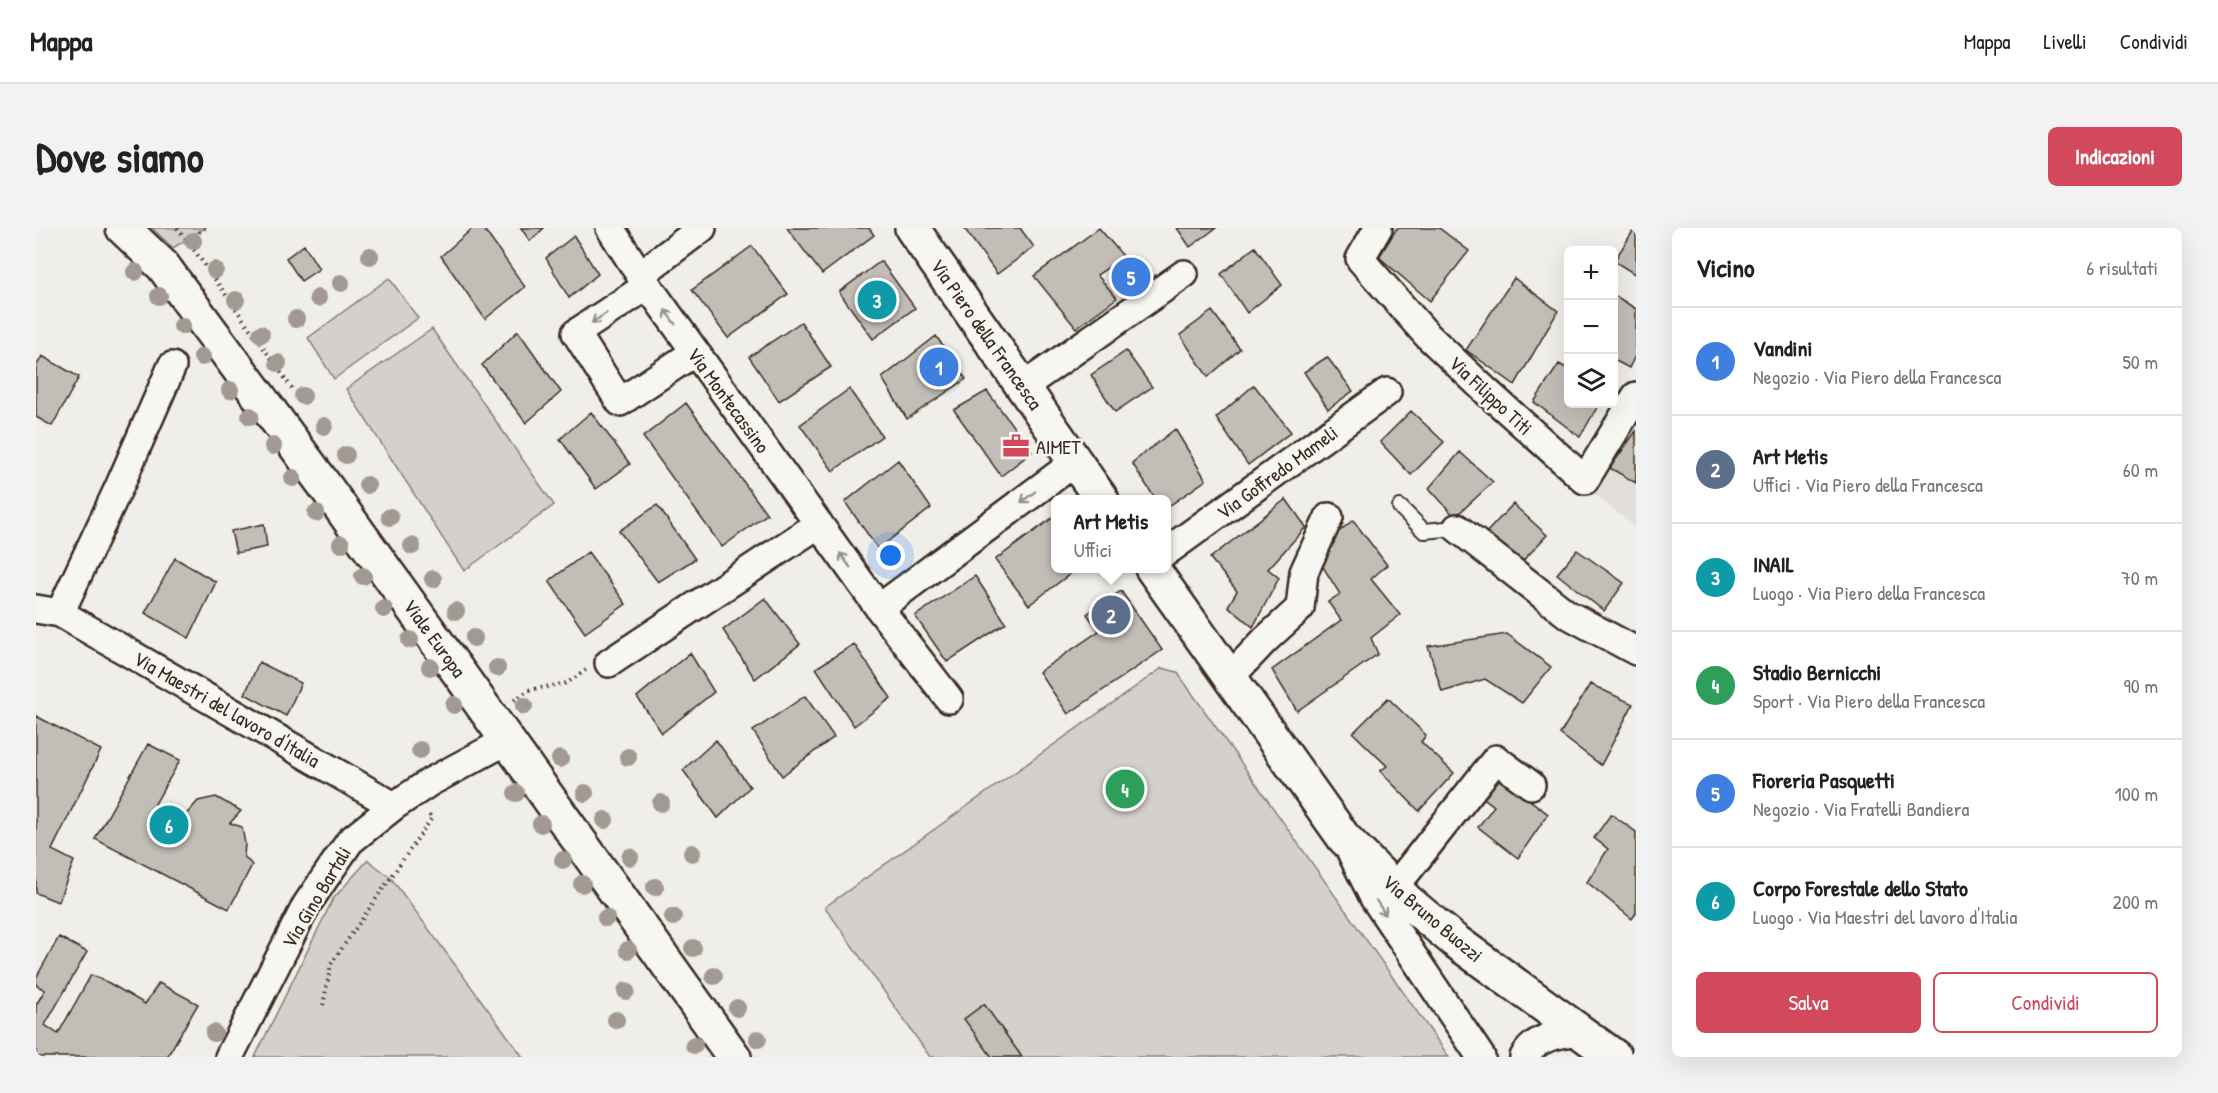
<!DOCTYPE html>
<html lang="it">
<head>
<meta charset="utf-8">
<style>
  :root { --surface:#fff; --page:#f2f2f2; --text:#222; --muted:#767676; --line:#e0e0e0; --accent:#d1495b }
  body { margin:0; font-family:"Patrick Hand",sans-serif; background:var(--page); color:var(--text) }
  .controls { position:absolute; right:18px; top:18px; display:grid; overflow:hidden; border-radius:9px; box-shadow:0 6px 24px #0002 }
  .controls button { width:54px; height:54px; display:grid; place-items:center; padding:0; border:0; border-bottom:2px solid var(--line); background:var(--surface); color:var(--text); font:30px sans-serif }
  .you { position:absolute; left:855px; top:328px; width:21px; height:21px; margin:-15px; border:4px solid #fff; border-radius:50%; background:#1a73e8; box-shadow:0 0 0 9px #1a73e833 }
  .badge { display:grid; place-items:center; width:39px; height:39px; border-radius:50%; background:var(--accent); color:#fff; font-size:20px; font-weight:700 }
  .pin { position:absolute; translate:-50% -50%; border:3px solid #fff; box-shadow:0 2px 6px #0006 }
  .popup { position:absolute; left:1015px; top:267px; width:120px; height:78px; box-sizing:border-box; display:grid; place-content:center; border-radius:9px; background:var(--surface); filter:drop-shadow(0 2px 4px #0005); font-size:20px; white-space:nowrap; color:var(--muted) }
  .popup b { font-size:22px; color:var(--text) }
  .popup::after { content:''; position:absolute; left:50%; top:100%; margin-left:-12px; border:12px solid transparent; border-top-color:var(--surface) }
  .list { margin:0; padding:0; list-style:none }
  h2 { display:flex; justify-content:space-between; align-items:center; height:78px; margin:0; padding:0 24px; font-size:26px }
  h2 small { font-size:20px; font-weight:400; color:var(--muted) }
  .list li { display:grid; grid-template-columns:39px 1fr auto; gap:18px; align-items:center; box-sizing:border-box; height:108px; padding:0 24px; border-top:2px solid var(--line) }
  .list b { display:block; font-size:22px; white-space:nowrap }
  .list p { margin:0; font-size:20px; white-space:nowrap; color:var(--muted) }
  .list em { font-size:20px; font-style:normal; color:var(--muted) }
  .actions { display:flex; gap:12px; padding:18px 24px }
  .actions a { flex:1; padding:14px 0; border:2px solid var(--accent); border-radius:9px; text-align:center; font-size:21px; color:var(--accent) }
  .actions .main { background:var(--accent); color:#fff }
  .icon { flex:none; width:33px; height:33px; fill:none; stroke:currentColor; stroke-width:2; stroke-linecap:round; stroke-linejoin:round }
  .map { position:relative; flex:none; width:1600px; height:829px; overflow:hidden; border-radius:9px }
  header { display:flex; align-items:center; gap:36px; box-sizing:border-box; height:84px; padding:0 30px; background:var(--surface); border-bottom:2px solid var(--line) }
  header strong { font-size:28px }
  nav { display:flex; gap:33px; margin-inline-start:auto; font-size:21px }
  .intro { display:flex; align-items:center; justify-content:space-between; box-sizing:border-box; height:144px; padding:0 36px }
  h1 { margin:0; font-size:42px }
  .button { padding:15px 27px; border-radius:9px; background:var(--accent); color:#fff; font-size:21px; font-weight:700 }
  main { display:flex; gap:36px; padding:0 36px }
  aside { flex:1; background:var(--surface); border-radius:9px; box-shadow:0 6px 24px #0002 }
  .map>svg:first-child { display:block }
  .built { fill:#e2dfdb }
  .green { fill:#d4d1cc; stroke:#887e75; stroke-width:1.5 }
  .building { fill:#c2bdb7; stroke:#3b2a1e; stroke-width:1.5 }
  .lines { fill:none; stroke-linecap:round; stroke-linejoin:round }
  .service-casing { stroke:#3b2a1e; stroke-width:18 }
  .minor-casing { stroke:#3b2a1e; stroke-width:32 }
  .secondary-casing { stroke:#3b2a1e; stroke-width:38 }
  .path { stroke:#3b2a1e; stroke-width:4; stroke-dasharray:1.5 4.5; stroke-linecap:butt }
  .service { stroke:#f6f6f2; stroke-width:14 }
  .minor { stroke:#f6f6f2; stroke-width:27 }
  .secondary { stroke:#f6f6f2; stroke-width:33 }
  .tree { fill:#a19992 }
  .oneway { stroke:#989088 }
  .labels { text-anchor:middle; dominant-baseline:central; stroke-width:5; stroke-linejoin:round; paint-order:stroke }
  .street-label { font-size:20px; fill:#3b2a1e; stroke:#f6f6f2 }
  .poi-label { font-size:20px; fill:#3b2a1e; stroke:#f6f6f2; text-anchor:start }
</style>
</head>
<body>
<header>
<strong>Mappa</strong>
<nav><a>Mappa</a><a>Livelli</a><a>Condividi</a></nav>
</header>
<div class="intro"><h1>Dove siamo</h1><a class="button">Indicazioni</a></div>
<main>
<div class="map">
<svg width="1600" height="829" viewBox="0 0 1600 829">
  <rect width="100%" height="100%" fill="#efeeea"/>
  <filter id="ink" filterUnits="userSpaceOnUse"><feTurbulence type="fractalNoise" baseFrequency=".0167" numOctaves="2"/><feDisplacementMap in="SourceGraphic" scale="12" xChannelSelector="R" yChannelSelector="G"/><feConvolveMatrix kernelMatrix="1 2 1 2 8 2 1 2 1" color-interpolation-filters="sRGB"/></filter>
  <g filter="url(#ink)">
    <path class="built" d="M1600,191V300L1556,264Z"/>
    <path class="green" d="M116,0H169L137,20Z
      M353,50L382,90L298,151L272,110Z
      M396,101L518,277L428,343L310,161Z
      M1126,440L1141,444L1413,829H894L789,679Z
      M332,632L355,650L487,829H219L297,671Z"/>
    <path class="building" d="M437,0H447L489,59L449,91L405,28Z
      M485,0H508L494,13Z
      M751,0H833L838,7L786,46Z
      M928,0H984L998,19L961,46Z
      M1063,0L1088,29L1061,47L1081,70L1040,100L998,48Z
      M1141,0H1180L1154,19Z
      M1361,0H1403L1433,23L1394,73L1343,29Z
      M1599,0H1600V47L1578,33Z
      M538,8L562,46L533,70L510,30Z
      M268,17L283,41L265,53L250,30Z
      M716,18L752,66L692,110L656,62Z
      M1219,19L1246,57L1211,85L1185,46Z
      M845,33L879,80L837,111L803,64Z
      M1478,50L1522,83L1479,157L1430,122Z
      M1578,67L1600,81V126L1593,140L1578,132Z
      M1176,83L1204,121L1172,149L1144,107Z
      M765,94L795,139L743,173L713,129Z
      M482,103L525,164L490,195L446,137Z
      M900,108L930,151L871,191L846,150Z
      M1090,123L1116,159L1079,184L1055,147Z
      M6,128L43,149L16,198L0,189V139Z
      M1291,129L1317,163L1292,181L1268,144Z
      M1523,136L1532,141V176H1563L1544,209L1498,174Z
      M1218,157L1255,204L1212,237L1180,190Z
      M813,161L846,208L797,243L764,197Z
      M951,163L996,224L965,248L918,182Z
      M650,175L731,286L686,319L607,209Z
      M1375,183L1408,214L1375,247L1344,214Z
      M555,184L594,236L560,261L524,211Z
      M1139,201L1170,252L1130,280V272H1120L1096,235Z
      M1600,203V255L1574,240Z
      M1424,224L1457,254L1419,289L1393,260Z
      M862,232L895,280L842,321L809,274Z
      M1250,271L1270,299L1232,341L1243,350L1217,399L1192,378L1201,363L1174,330Z
      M1477,276L1511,307L1484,336L1449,306Z
      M621,277L659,331L622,354L583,303Z
      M1019,288L1020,340H1042L993,377L959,332Z
      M1317,292L1351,337L1335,351L1364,387L1335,410L1342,426L1261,483L1236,442L1305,392L1292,374L1304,366L1282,331L1288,316Z
      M228,296L231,319L200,325L195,303Z
      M1541,322L1588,355L1568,383L1521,346Z
      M552,324L590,376L549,405L513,353Z
      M139,330L180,354L153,410L109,385Z
      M939,348L970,395L911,434L879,388Z
      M1085,363L1126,422L1032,486L1003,444L1063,403L1051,386Z
      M729,370L764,416L719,451L687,402Z
      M1471,406L1515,439L1486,475L1449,451L1406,464L1392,418Z
      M818,416L855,470L818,498L780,440Z
      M654,425L678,464L626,505L601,469Z
      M223,434L265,455L250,488L209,466Z
      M1554,456L1597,476L1565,537L1524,506Z
      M769,468L798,509L746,548L717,503Z
      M1352,470L1390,507L1385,514L1418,545L1383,583L1344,543L1351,538L1317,505Z
      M0,488L65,522L16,622L38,633L22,674L0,665Z
      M680,512L714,559L682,590L647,542Z
      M112,516L144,532L119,576L146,591L162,573L180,569L205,583L194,595L206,599L209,616L208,628L216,637L193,681L59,611Z
      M1461,547L1512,586L1482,630L1442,599L1458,578L1445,568Z
      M1575,586L1600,604V685L1596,691L1551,654L1572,621L1558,610Z
      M23,709L51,724L9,797L22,806L55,747L73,755L109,776L123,755L162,776L131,829H0V777L9,762L0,757V750Z
      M948,776L986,829H956L928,791Z"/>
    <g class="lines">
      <defs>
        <path id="service" d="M1364,279L1388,303L1421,300"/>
        <path id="minor" d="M574,0L604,47
          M666,0L604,47L843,380L913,471
          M1342,0L1324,31L1391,107L1451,164L1549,252L1600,168
          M611,58L540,105L584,174L659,124
          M988,158L1148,46
          M1421,300L1531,386L1600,423
          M1130,324L1351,164
          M843,380L1039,234
          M0,381L24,385L358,578
          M24,385L84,257L136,138
          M573,435L783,296
          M1194,449L1229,412L1264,380L1268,344L1293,289
          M1315,624L1338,670L1445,829
          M1358,660L1460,531L1495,557
          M193,829L271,676L314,613L358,578L394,554L472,512
          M1488,829C1499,809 1522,806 1543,803"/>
        <path id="secondary" d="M87,0L127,38L292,262L698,829
          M876,0L1066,272
          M1116,340L1308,610L1371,673L1419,713L1579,829"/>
      </defs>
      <use href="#service" class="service-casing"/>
      <use href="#minor" class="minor-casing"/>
      <use href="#secondary" class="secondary-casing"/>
      <path class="path" d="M141,0L151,12L169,0
        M151,12L258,163
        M478,472L493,462L531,455L550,442
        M287,777L295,736L396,590L392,585"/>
      <use href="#service" class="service"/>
      <use href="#minor" class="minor"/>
      <use href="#secondary" class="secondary"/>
    </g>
    <g class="tree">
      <circle cx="157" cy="13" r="9"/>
      <circle cx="334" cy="28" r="9"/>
      <circle cx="179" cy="42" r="9"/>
      <circle cx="99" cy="44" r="9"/>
      <circle cx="305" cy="55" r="9"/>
      <circle cx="123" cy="68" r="9"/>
      <circle cx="282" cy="70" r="9"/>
      <circle cx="200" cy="72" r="9"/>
      <circle cx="260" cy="91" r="9"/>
      <circle cx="146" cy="98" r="9"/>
      <circle cx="225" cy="106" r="9"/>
      <circle cx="166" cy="129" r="9"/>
      <circle cx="242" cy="135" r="9"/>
      <circle cx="194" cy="162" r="9"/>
      <circle cx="267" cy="168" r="9"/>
      <circle cx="214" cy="188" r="9"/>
      <circle cx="288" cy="198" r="9"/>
      <circle cx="237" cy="218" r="9"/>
      <circle cx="310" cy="227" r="9"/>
      <circle cx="257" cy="250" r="9"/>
      <circle cx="331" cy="257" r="9"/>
      <circle cx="280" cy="285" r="9"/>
      <circle cx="354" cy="289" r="9"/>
      <circle cx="305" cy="316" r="9"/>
      <circle cx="376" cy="318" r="9"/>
      <circle cx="327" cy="348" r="9"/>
      <circle cx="397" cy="351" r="9"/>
      <circle cx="348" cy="381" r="9"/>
      <circle cx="420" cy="383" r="9"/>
      <circle cx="438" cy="410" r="9"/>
      <circle cx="374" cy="412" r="9"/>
      <circle cx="394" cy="439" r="9"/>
      <circle cx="461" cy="440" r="9"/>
      <circle cx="418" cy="477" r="9"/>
      <circle cx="488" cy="478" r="9"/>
      <circle cx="384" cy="522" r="9"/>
      <circle cx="592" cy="529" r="9"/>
      <circle cx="524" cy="531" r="9"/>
      <circle cx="480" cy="565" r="9"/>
      <circle cx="549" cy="565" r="9"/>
      <circle cx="625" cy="575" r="9"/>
      <circle cx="569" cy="592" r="9"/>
      <circle cx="505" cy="596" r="9"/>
      <circle cx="656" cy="625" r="9"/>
      <circle cx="594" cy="629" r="9"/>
      <circle cx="527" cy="632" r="9"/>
      <circle cx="546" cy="656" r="9"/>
      <circle cx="619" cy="659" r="9"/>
      <circle cx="637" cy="689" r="9"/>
      <circle cx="570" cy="690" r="9"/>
      <circle cx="657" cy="720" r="9"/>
      <circle cx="592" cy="722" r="9"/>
      <circle cx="678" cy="748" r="9"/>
      <circle cx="590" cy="763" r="9"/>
      <circle cx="701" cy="780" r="9"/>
      <circle cx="580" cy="792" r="9"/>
      <circle cx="178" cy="805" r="9"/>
      <circle cx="722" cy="811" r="9"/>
      <circle cx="658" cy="817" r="9"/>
    </g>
    <defs><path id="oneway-shaft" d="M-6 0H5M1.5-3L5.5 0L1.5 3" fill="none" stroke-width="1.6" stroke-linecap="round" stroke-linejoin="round" transform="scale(1.5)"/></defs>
    <g class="oneway">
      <use href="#oneway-shaft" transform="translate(634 89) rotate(-126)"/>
      <use href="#oneway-shaft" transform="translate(563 90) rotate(146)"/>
      <use href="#oneway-shaft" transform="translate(992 269) rotate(143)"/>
      <use href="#oneway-shaft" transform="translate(809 332) rotate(-126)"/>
      <use href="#oneway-shaft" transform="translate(1345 680) rotate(57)"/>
    </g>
  </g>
  <defs>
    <symbol id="office-bare" viewBox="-9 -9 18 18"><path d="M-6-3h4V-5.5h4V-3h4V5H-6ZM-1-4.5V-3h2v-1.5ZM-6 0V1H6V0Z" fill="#d1495b" stroke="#f6f6f2" stroke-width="2.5" paint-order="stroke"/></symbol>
  </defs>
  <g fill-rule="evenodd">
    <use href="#office-bare" x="961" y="199" width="38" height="38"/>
  </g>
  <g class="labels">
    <g class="street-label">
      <text transform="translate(951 106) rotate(55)">Via Piero della Francesca</text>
      <text transform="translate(1455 167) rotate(43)">Via Filippo Titi</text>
      <text transform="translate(693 172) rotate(54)">Via Montecassino</text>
      <text transform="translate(1241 244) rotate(-36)">Via Goffredo Mameli</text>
      <text transform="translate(399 410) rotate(54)">Viale Europa</text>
      <text transform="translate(191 481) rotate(30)">Via Maestri del lavoro d'Italia</text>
      <text transform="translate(280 669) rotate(-59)">Via Gino Bartali</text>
      <text transform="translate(1397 690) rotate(40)">Via Bruno Buozzi</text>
    </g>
    <g class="poi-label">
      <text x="1000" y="218">AIMET</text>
    </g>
  </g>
</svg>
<div class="controls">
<button>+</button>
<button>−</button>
<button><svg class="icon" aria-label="layers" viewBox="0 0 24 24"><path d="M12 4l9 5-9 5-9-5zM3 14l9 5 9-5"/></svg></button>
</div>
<div class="you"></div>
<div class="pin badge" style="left:903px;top:139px;background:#3f7fe0">1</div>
<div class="pin badge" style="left:1075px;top:387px;background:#5c6f8a">2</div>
<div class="popup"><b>Art Metis</b>Uffici</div>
<div class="pin badge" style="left:841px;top:72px;background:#0f9aa8">3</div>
<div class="pin badge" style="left:1089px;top:561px;background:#2e9e5b">4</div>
<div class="pin badge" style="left:1095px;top:49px;background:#3f7fe0">5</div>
<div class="pin badge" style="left:133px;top:597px;background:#0f9aa8">6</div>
</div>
<aside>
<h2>Vicino<small>6 risultati</small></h2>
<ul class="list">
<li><span class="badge" style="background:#3f7fe0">1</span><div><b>Vandini</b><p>Negozio · Via Piero della Francesca</p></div><em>50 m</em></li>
<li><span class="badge" style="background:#5c6f8a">2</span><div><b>Art Metis</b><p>Uffici · Via Piero della Francesca</p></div><em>60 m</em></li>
<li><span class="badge" style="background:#0f9aa8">3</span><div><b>INAIL</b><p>Luogo · Via Piero della Francesca</p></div><em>70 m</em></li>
<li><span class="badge" style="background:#2e9e5b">4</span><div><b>Stadio Bernicchi</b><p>Sport · Via Piero della Francesca</p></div><em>90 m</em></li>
<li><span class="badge" style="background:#3f7fe0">5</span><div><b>Fioreria Pasquetti</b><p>Negozio · Via Fratelli Bandiera</p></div><em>100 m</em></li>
<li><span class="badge" style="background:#0f9aa8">6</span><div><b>Corpo Forestale dello Stato</b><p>Luogo · Via Maestri del lavoro d'Italia</p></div><em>200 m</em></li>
</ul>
<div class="actions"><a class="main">Salva</a><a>Condividi</a></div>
</aside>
</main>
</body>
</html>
